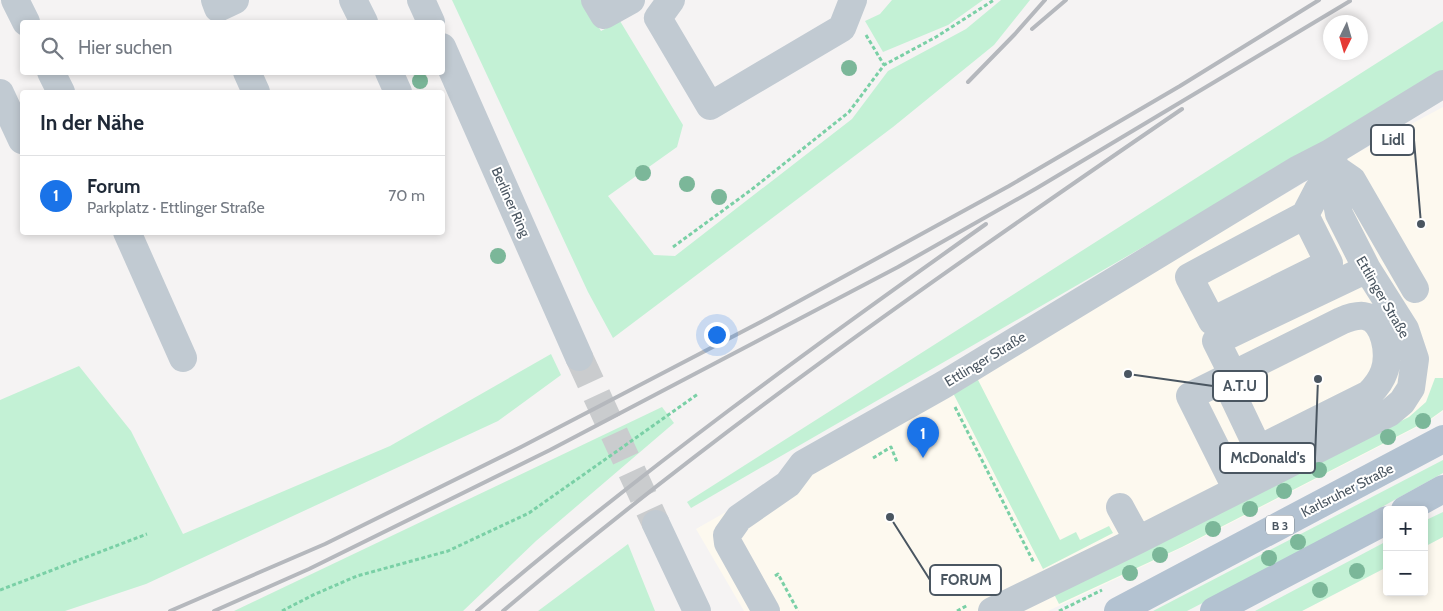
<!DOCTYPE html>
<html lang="de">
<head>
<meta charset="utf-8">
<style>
  :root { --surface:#fff; --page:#f2f2f3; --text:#1f2937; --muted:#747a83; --line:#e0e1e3; --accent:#1a73e8 }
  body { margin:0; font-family:Cabin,sans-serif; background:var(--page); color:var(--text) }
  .controls { position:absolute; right:15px; bottom:15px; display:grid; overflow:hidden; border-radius:5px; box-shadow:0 2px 8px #0003 }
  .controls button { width:45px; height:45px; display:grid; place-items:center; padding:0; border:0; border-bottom:1px solid var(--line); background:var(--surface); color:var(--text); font:25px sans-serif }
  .compass { position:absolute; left:1323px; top:15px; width:45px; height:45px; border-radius:50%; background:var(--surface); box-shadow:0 2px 8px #0003; rotate:185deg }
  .you { position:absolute; left:716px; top:334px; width:18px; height:18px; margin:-12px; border:4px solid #fff; border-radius:50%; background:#1a73e8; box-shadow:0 0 0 8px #1a73e833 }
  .badge { display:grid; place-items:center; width:32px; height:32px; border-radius:50%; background:var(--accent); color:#fff; font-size:16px; font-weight:700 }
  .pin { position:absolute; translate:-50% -41px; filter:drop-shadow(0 1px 2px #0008) }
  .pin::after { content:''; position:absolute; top:26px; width:18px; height:15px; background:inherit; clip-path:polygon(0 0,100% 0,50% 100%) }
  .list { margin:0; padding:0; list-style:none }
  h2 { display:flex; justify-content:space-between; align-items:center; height:65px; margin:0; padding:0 20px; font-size:21px }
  h2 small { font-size:16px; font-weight:400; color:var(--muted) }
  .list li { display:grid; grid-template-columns:32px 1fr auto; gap:15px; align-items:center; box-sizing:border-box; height:80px; padding:0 20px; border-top:1px solid var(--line) }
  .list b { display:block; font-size:19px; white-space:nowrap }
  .list p { margin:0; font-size:16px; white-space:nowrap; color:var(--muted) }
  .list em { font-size:16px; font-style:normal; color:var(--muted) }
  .icon { flex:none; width:28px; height:28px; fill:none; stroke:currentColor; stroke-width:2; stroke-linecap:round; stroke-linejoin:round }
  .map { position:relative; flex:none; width:1443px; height:611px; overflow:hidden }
  .search { position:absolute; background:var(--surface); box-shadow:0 2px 8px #0003; left:20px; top:20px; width:425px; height:55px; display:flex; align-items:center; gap:12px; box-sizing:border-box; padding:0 18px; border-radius:5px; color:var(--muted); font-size:19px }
  .panel { position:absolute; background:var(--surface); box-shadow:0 2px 8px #0003; left:20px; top:90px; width:425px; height:145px; border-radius:5px }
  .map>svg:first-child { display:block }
  .commercial { fill:#fdf9ef }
  .green { fill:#c3f1d5 }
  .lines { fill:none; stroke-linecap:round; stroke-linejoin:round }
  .minor-tunnel { stroke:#caccce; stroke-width:28; stroke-dasharray:28 14; stroke-linecap:butt }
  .path { stroke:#7ad0a6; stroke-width:3; stroke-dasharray:4 2.5; stroke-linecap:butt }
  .minor { stroke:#c1cad2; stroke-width:28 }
  .major { stroke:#b3c2d1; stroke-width:28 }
  .rail { stroke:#b5b8bd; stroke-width:4 }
  .tree { fill:#7bb799 }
  .labels { text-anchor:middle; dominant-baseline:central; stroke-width:4; stroke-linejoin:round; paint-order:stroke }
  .shield { fill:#fff; stroke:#808990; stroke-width:1 }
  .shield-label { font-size:12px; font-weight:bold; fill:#4a5661 }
  .street-label { font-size:14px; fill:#4a5661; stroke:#fff }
  .leader { fill:none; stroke:#4a5661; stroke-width:2 }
  .callout-dot { fill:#4a5661; stroke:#fff; stroke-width:2 }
  .callout { fill:#fff; stroke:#4a5661; stroke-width:2 }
  .callout-label { font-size:15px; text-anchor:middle; font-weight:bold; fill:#4a5661 }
</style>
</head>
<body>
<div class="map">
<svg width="1443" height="611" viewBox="0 0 1443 611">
  <rect width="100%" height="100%" fill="#f5f3f3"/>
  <path class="commercial" d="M1443,107V411L1429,421L1190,544L1048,611H744L696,529L1359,152Z
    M1443,537V611H1302L1387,567V592H1424V547Z"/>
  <path class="green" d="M452,0H582L601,31L620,21L683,125L677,147L608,196L654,255L675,256L852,119L888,71L966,29L1001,0H1030L994,45L893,127L613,338L588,292Z
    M892,0H983L948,25L883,52L865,21L880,14Z
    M1443,21V70L1299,157L691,508L687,502Z
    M551,354L561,375L498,421L146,584L65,611H0V400L79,366L131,431L183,534L390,446Z
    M977,378L1060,540L1076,532L1080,540L1109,526L1113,533L1043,569L952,391Z
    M1435,378H1443V410L1429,420L1182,547L1059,604L1054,594L1409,417L1426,402Z
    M662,407L674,423L536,541L463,611H234Z
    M1443,460V473L1290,558L1187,611H1153Z
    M1443,512V537L1424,547V521Z
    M1387,541V567L1302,611H1255Z
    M628,544L655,611H538Z"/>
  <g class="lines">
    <path class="minor-tunnel" d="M579,357L656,524"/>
    <path class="path" d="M866,35L884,65
      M673,247L751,190L849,112L884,65L936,37L994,0
      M955,407L1034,563
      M873,458L891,447L897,462
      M775,576L778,574L798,611
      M0,590L147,534
      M282,611L313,595L357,576L448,551L529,513L698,394
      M957,611L968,605
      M1059,611L1102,590"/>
    <path class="minor" d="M15,0L26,22
      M215,0L218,8L235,0
      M353,0L364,22
      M421,0L431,22
      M595,0L604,15L631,0
      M671,0L658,18L710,106L842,28L853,0
      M442,47L579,357
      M51,72L61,92
      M247,72L256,92
      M389,72L398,92
      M0,93L22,140
      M1305,215L1329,263L1212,321L1189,277L1305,215L1318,190L1336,169L1352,180L1415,289
      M127,232L183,358
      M1233,375L1216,341L1367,269
      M1225,379L1254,440L1260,445H1267L1369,394C1376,387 1381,381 1384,372C1391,355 1385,319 1364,316C1356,315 1348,318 1341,321L1190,396L1237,490
      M1120,507L1138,540
      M656,524L697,611
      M766,611L728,543L727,535L739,518L788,484L803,464L943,385L1297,170L1330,153
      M992,611L1138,540L1389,413L1402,402L1411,388L1415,359L1405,329L1367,269L1339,214L1336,198V169L1330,153L1443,84"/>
    <path class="major" d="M1405,510L1443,489
      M1118,611L1443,439
      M1214,611L1387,520"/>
    <path class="rail" d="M1032,29L1066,0
      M968,82L1015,34L1045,0
      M170,611L325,544L521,447L770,317L1009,186L1180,86L1319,0
      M214,611L309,569L550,450L898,267L1037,188L1350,1
      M477,611C640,472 812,347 986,224
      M503,611C718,429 949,268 1182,109"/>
  </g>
  <g class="tree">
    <circle cx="849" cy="68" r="8"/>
    <circle cx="420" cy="81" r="8"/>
    <circle cx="643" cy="173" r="8"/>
    <circle cx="687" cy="184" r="8"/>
    <circle cx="719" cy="197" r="8"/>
    <circle cx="498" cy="256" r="8"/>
    <circle cx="1423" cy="421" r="8"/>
    <circle cx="1388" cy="437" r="8"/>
    <circle cx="1319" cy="470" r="8"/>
    <circle cx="1284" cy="491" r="8"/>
    <circle cx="1250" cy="509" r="8"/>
    <circle cx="1213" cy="529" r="8"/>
    <circle cx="1298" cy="542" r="8"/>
    <circle cx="1160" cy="555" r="8"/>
    <circle cx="1269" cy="558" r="8"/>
    <circle cx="1357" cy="571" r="8"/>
    <circle cx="1130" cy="573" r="8"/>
    <circle cx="1320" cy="590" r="8"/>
  </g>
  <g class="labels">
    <rect class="shield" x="1266" y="515.5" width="28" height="19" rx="4"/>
    <g class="shield-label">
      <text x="1280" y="525">B 3</text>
    </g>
    <g class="street-label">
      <text transform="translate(511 202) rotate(66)">Berliner Ring</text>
      <text transform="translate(1383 297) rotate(60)">Ettlinger Straße</text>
      <text transform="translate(985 359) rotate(-31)">Ettlinger Straße</text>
      <text transform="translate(1347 490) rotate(-27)">Karlsruher Straße</text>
    </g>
  </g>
  <path class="leader" d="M1421 224L1414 140M1128 374L1213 386M1318 379L1315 458M890 517L930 580"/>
  <g class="callout-dot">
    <circle cx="1421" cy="224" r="5"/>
    <circle cx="1128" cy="374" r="5"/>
    <circle cx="1318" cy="379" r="5"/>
    <circle cx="890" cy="517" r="5"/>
  </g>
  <g class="callout">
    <rect x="1371" y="125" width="43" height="30" rx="5"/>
    <rect x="1213" y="371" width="54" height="30" rx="5"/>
    <rect x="1220" y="443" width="95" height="30" rx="5"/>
    <rect x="930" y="565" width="71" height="30" rx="5"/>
  </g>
  <g class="callout-label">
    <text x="1393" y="145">Lidl</text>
    <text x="1240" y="391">A.T.U</text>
    <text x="1268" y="463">McDonald's</text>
    <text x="966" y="585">FORUM</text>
  </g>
</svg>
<div class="controls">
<button>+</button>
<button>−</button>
</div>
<svg class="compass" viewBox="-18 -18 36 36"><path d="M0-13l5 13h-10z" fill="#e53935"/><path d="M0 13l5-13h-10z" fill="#747a83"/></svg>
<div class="you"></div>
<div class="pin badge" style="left:923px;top:458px">1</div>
<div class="search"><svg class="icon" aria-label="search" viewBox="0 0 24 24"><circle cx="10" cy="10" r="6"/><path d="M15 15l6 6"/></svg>Hier suchen</div>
<section class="panel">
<h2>In der Nähe<small></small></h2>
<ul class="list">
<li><span class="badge">1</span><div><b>Forum</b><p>Parkplatz · Ettlinger Straße</p></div><em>70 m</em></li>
</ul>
</section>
</div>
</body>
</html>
